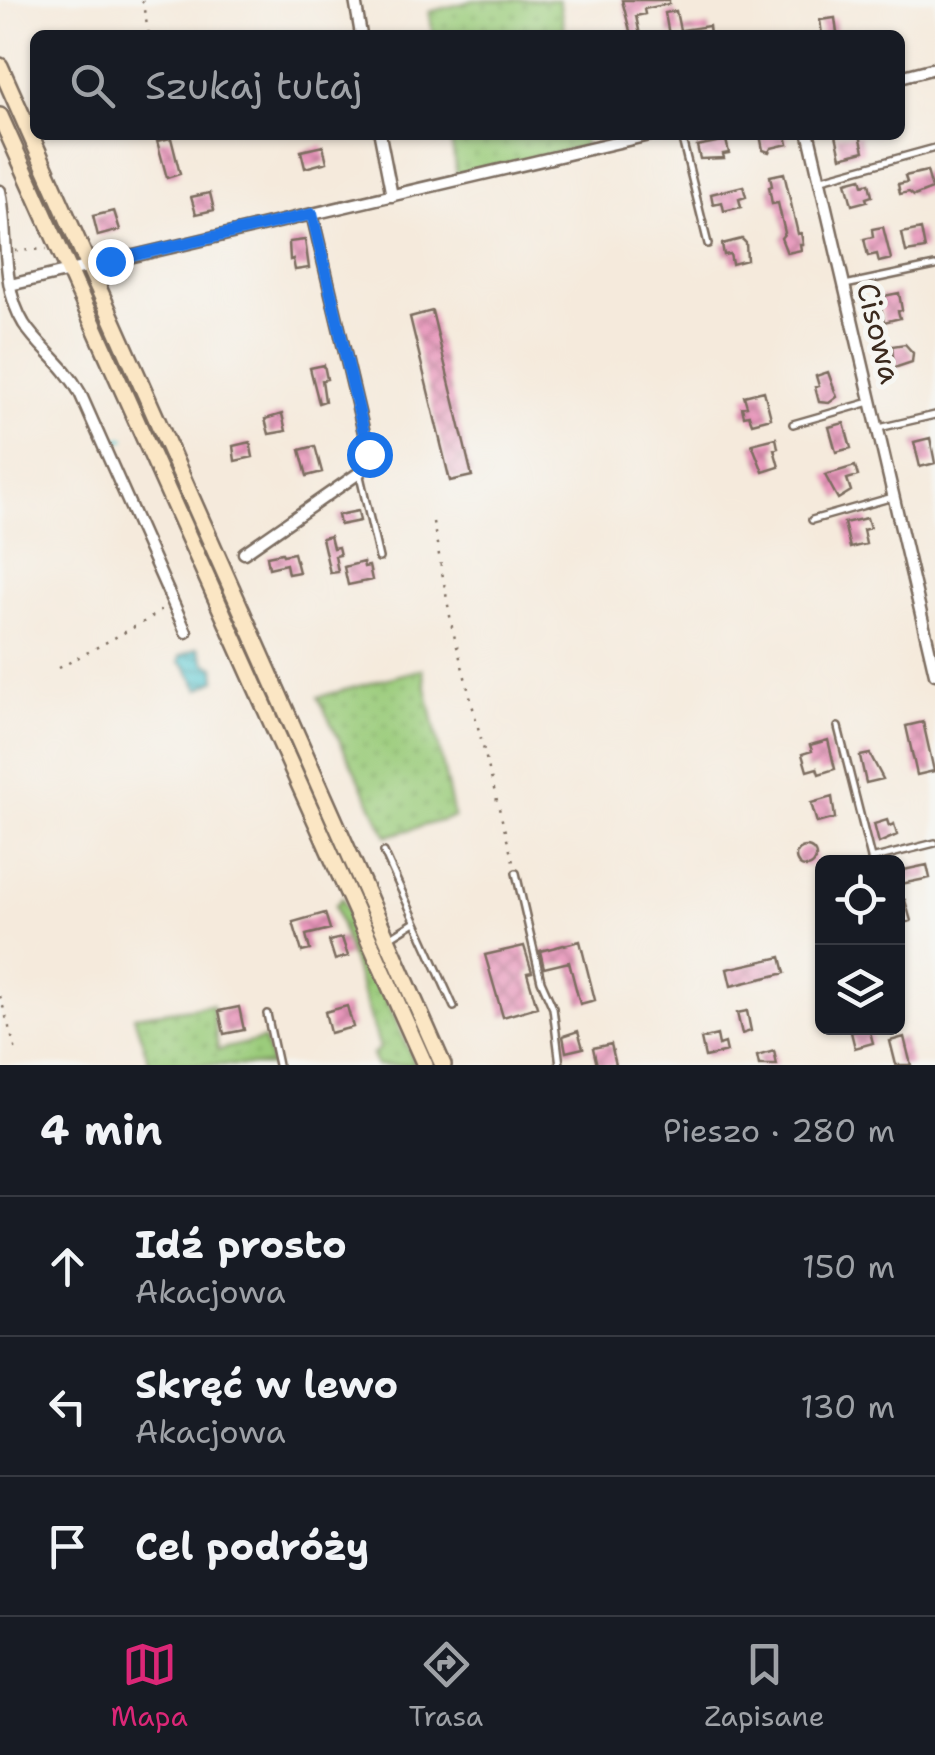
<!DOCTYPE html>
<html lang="pl">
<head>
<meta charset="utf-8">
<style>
  :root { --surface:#171b24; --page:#20242c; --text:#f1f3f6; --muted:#9ea1a6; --line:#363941; --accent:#db2777 }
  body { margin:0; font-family:"Shantell Sans",sans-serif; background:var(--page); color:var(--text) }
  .controls { position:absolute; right:30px; bottom:30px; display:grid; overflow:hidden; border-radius:15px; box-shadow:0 2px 8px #0004 }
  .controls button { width:90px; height:90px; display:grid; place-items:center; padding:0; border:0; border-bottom:2px solid var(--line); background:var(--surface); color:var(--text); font:50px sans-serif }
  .stop { position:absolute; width:30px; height:30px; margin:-22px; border:8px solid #1a73e8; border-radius:50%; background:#fff }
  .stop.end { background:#1a73e8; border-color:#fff; box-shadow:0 2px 10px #0008 }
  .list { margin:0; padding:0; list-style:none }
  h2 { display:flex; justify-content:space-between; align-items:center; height:130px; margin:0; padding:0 40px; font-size:42px }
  h2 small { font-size:32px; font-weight:400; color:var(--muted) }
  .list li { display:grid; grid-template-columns:65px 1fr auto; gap:30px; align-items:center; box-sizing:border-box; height:140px; padding:0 40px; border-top:2px solid var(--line) }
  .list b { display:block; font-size:38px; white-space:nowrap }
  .list p { margin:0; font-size:32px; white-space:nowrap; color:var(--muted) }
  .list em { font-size:32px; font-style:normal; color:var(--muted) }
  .icon { flex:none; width:55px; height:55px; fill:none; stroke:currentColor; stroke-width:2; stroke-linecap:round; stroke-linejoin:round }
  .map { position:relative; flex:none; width:935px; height:1065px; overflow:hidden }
  .search { position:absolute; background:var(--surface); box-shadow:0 2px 8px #0004; left:30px; right:30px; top:30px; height:110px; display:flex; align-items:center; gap:25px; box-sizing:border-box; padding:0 35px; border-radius:15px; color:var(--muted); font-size:38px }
  .sheet { height:550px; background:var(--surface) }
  nav { display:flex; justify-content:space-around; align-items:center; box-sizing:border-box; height:140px; border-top:2px solid var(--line); background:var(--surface); font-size:28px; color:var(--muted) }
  nav a { display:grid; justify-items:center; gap:5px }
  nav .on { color:var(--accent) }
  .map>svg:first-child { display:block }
  .grass { fill:url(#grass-dots); stroke:#6b7b4d; stroke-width:2.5 }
  .water { fill:url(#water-rules); stroke:#4c7a78; stroke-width:2.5 }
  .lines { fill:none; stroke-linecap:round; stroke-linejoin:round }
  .stream { stroke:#5dc9d2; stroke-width:4 }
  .building { fill:url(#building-cross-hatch) }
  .service-casing { stroke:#7c6d60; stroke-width:10 }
  .minor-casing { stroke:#7c6d60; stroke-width:15 }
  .secondary-casing { stroke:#7c6d60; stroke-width:20 }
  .path { stroke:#7c6d60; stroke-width:2.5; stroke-dasharray:2.5 8; stroke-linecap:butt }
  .service { stroke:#fff; stroke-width:5 }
  .minor { stroke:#fff; stroke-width:10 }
  .secondary { stroke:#fbe6c4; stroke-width:15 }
  .route { stroke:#1a73e8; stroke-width:12 }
  .labels { text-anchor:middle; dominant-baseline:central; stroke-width:10; stroke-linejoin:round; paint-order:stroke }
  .street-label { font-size:30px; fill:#3b2a1e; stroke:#f6f6f2 }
</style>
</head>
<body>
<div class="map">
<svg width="935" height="1065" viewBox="0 0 935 1065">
  <defs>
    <pattern id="grass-dots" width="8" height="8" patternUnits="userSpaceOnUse" patternTransform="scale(2.5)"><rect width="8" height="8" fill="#9bcc7c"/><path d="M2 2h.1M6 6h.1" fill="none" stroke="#86af6b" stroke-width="1.8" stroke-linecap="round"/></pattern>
    <pattern id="water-rules" width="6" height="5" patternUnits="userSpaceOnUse" patternTransform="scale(2.5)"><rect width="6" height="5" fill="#5dc9d2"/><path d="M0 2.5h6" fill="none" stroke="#4ea3aa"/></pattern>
    <pattern id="building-cross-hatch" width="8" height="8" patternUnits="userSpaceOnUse" patternTransform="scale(2.5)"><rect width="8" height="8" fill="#e897bb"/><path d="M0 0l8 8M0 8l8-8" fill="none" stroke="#bd7b97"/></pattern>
  </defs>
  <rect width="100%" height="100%" fill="#f6f6f2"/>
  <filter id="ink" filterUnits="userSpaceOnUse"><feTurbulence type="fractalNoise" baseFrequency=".01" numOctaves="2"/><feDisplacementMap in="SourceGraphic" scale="20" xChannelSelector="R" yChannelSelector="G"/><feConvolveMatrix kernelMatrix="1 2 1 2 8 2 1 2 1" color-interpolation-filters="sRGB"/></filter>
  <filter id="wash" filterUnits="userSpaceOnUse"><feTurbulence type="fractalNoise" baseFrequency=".0048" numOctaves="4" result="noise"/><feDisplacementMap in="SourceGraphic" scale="40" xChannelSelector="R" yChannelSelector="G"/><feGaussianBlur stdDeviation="2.25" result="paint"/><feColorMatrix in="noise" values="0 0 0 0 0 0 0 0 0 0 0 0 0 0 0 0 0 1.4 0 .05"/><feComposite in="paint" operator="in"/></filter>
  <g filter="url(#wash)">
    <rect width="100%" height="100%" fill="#f5eadc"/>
    <path class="grass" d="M475,0H559L565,35H433L429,12Z
      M450,135H583L585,146L457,175Z
      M422,669L454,817L387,836L318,697Z
      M342,898L415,1065H376L372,1055L380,1048L335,906Z
      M212,1005L218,1050L264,1039L271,1065H150L134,1016Z"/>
    <path class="water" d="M198,648L206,664L215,667L216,680L199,689L185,666L179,662L180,656Z"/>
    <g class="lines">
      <path class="stream" d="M111,441L124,439"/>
    </g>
    <g id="blocks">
      <path class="building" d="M622,0H669V4L644,9L645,14L636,16L640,35H631Z
        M676,11L681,35H669L665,13Z
        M835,18L837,33L822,35L820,20Z
        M709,26L710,35H682V30Z
        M760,135H786L788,144L771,148L769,152L763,150Z
        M836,135H860L864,151L841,157Z
        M171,138L180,174L167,178L157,141Z
        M726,140L729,153L723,154L724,158L700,159L697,146Z
        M323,146L327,162L305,168L301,151Z
        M927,171L932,189L914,196L909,192L900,194L898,184L907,182L905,176Z
        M784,173L798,234L801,233L803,244H800L801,250L787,253L781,238L785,233L778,203L772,204L769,187L772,186L770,176Z
        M861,178L863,185L869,183L872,196L866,198L867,201L852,205L846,182Z
        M743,186L746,197L739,199L741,207L724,211L722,202L713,204L711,194Z
        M210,193L214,210L196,214L191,197Z
        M114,211L120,230L98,236L93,216Z
        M883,227L891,259L879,262L877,254L868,256L864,239L873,237L872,229Z
        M921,229L925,249L906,252L902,233Z
        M742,239L746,243L747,260L732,264L730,254L724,255L722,244Z
        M305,240L309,268L295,270L293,259L290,260L289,242Z
        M899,293L902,310L898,311L900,318L884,322L879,297Z
        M432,311L472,476L450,481L410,317Z
        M905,344L913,353L912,362L894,368L892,346Z
        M324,365L327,379L322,380L325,401L319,403L310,368Z
        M828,372L837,397L829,403L819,402L815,387L819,386L816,376Z
        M764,391L771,418L752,423L749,415L744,416L742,407L747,406L744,396Z
        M282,414L286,431L269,434L265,419Z
        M844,423L851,448L836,452L829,427Z
        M776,438L778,448L774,449L779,467L763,472L752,444Z
        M930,438L935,463L920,467L914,442Z
        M250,442L253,457L235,461L233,446Z
        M315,446L322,472L307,476L300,450Z
        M855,466L858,476L847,479L851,491L838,499L825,475Z
        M358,511L360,521L340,525L338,515Z
        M867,518L870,528L863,530L866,544L850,548L844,523Z
        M330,536L333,548L338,547L340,555L335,556L338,572L330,573L322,538Z
        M282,553L283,555L294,553L299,572L288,574L286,564L269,568L267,556Z
        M363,562L364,567L369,566L372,580L348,585L344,567Z
        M923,722L934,771L917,775L906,726Z
        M828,740L835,769L819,774L817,768L807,771L802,754L812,751L810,745Z
        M870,754L883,779L866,783L860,756Z
        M832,797L835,818L817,823L811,803Z
        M887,820L889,826L894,824L897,835L879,843L874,824Z
        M796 857a10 10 0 1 1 20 0a10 10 0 1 1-20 0Z
        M927,865L930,878L901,884L899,871Z
        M905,900L911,921L898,924V902Z
        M325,913L330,929L306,935L310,950L302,952L293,922Z
        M342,938L348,956L335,960L329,941Z
        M580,941L595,1000L580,1004L569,962L544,968L540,951Z
        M524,946L532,972L527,973L537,1007L503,1017L485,955Z
        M781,957L785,973L731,986L727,969Z
        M347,1006L353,1027L330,1033L325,1012Z
        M239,1007L244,1030L224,1034L219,1011Z
        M747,1011L751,1031L742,1034L737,1013Z
        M869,1028L873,1043L855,1048L851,1032Z
        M578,1031L583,1048L566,1052L563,1036Z
        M717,1035L719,1045L725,1043L727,1052L705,1057L701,1039Z
        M904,1037L911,1065H896L890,1041Z
        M611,1044L616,1065H597L593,1048Z
        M774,1051L777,1065H759L757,1056Z"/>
    </g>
  </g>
  <g filter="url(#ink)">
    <use href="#blocks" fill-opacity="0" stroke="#7c6d60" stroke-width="2.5"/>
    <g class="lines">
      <defs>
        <path id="service" d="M681,135L708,244
          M822,179L935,148
          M845,285L935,266
          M793,424L870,402
          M879,428L935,415
          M360,476L379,558
          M812,520L893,497
          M838,727L872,862
          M384,852L454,1007
          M871,859L935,843
          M516,873L541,981L553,1008L560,1065
          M388,939L415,922
          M267,1014L278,1065"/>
        <path id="minor" d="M355,0L361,35
          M900,77L935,68
          M380,135L392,196
          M809,135L935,674
          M0,191C9,235 0,285 24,324C41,350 63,362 80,393L186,632
          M10,285L649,135
          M244,553L359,473L368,463L369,454L312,214"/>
        <path id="secondary" d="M0,66L443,1065
          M0,116L425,1065"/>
      </defs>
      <use href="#service" class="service-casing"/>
      <use href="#minor" class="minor-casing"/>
      <use href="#secondary" class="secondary-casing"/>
      <path class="path" d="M142,0L149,35
        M15,251L47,249
        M433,522L452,627L514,866
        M59,668L149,619L160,611L162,603
        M0,996L16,1051"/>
      <use href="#service" class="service"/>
      <use href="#minor" class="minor"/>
      <use href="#secondary" class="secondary"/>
    </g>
  </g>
  <g class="lines" filter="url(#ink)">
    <path class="route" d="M110,261L312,214L369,454"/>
  </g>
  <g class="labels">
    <g class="street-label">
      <text transform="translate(879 333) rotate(76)">Cisowa</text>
    </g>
  </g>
</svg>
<div class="controls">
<button><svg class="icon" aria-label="locate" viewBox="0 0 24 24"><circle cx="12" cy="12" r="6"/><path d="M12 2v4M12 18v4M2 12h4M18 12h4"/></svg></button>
<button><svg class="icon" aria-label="layers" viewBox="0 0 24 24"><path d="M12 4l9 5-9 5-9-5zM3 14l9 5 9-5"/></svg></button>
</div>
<div class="stop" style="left:369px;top:454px"></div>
<div class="stop end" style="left:110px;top:261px"></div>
<div class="search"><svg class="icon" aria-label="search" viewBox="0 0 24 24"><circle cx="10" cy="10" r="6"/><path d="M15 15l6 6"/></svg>Szukaj tutaj</div>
</div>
<section class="sheet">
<h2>4 min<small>Pieszo · 280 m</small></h2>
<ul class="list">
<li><svg class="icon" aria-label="ahead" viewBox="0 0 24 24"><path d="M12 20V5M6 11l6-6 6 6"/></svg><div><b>Idź prosto</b><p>Akacjowa</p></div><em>150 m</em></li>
<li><svg class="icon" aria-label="left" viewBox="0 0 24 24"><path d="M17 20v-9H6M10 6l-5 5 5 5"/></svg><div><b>Skręć w lewo</b><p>Akacjowa</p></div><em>130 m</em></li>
<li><svg class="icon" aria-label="arrive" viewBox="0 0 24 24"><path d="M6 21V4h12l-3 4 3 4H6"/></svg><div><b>Cel podróży</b></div></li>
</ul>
</section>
<nav>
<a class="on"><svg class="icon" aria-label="map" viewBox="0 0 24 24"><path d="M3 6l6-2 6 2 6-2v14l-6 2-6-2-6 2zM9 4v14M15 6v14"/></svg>Mapa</a>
<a><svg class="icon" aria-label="directions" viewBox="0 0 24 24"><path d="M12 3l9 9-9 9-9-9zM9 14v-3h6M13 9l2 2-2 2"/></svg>Trasa</a>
<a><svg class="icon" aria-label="saved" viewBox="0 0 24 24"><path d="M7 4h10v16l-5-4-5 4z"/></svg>Zapisane</a>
</nav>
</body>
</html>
